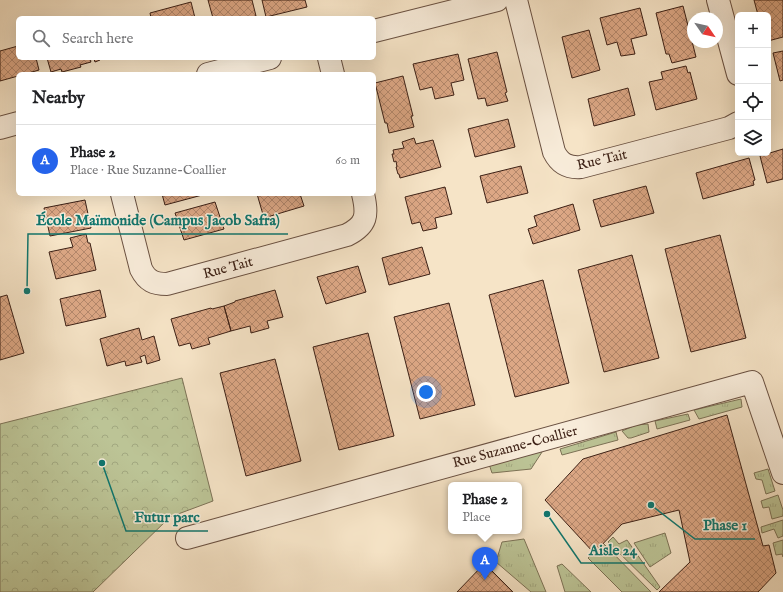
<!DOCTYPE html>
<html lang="en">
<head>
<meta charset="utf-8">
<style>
  :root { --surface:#fff; --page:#f6f6f6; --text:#202124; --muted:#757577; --line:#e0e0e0; --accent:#2563eb }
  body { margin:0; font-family:"IM FELL English",serif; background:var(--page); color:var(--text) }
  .controls { position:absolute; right:12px; top:12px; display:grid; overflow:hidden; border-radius:6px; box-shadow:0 4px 16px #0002 }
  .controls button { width:36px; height:36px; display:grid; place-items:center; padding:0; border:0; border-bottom:1px solid var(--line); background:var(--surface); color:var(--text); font:20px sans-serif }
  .compass { position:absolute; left:687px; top:12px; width:36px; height:36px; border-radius:50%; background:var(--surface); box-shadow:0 4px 16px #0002; rotate:124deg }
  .you { position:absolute; left:426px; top:392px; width:14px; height:14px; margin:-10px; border:3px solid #fff; border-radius:50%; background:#1a73e8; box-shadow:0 0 0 6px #1a73e833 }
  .badge { display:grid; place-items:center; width:26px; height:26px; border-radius:50%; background:var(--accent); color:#fff; font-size:13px; font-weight:700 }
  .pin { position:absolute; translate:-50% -33px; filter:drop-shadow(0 1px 2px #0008) }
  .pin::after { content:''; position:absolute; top:21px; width:14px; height:12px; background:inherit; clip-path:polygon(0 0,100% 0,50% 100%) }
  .popup { position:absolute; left:448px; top:482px; width:74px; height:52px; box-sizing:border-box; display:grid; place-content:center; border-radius:6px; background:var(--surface); filter:drop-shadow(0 1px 3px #0005); font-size:13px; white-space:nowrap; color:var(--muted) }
  .popup b { font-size:15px; color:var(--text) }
  .popup::after { content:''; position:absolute; left:50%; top:100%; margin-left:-8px; border:8px solid transparent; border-top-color:var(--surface) }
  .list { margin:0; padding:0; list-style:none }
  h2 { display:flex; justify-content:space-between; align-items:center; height:52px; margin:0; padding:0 16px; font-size:17px }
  h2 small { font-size:13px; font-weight:400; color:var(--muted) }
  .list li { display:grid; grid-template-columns:26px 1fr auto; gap:12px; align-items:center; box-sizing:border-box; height:72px; padding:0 16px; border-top:1px solid var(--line) }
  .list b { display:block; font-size:15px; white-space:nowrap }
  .list p { margin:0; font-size:13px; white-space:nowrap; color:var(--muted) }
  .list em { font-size:13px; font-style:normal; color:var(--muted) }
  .icon { flex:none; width:22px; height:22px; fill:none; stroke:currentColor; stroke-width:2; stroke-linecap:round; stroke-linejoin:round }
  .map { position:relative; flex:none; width:783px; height:592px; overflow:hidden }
  .search { position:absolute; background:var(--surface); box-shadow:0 4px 16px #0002; left:16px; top:16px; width:360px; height:44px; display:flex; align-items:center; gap:10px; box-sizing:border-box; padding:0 14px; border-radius:6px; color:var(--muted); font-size:15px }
  .panel { position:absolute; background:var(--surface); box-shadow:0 4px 16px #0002; left:16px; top:72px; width:360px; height:124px; border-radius:6px }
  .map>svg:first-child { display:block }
  .grass { fill:url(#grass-tufts); stroke:#7c7256 }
  .forest { fill:url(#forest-crowns); stroke:#7c7256 }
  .building { fill:url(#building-cross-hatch); stroke:#3c2015 }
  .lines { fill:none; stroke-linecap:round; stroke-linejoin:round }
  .minor-casing { stroke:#6a5142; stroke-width:24 }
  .minor { stroke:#f9eddb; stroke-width:22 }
  .labels { text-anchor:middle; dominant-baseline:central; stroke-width:3; stroke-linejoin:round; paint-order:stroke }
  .street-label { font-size:14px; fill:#3c2015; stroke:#f9eddb }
  .leader { fill:none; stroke:#0f766e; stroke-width:1.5 }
  .callout-dot { fill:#0f766e; stroke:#f9eddb; stroke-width:1.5 }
  .callout-label { font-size:15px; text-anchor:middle; font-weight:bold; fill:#0f766e; stroke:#f9eddb; stroke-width:3; stroke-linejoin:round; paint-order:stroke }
</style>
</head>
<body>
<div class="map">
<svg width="783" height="592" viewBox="0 0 783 592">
  <defs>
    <pattern id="grass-tufts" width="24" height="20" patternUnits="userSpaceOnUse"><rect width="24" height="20" fill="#bcc496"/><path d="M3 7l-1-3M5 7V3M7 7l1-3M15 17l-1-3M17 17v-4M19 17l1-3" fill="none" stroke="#a2a880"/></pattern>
    <pattern id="forest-crowns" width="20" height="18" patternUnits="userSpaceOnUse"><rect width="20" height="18" fill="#bcc496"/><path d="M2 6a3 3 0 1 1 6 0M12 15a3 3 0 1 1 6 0" fill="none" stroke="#a2a880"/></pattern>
    <pattern id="building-cross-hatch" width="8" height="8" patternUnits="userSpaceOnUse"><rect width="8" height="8" fill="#dca785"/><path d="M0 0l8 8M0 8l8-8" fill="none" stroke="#b4886c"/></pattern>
  </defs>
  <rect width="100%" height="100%" fill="#f6e4c7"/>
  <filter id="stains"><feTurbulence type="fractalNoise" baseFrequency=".005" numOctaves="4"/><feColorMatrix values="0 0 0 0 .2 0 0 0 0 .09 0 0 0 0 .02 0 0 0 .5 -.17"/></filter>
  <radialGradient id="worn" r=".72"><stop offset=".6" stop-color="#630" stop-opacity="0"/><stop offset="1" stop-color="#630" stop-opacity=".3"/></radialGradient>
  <path class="grass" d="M741,399L742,407L699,419L694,410Z
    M688,414L690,420L657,429L655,421Z
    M648,424L649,432L631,438H628L622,431L636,425Z
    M616,432L618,440L562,455L560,449Z
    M544,449L531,469L492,473L489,464Z
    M768,469L775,491L766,494L762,480L756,479L754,473Z
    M778,495L783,510V516L772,519L769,507L763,508L761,501Z
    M783,520V536L778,538L774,529L762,533L761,527Z
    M665,533L671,553L650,567L634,543Z
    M613,537L619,544L627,540L660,587L657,590L608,542Z
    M524,539L546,592H531L496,562L502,542Z
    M783,540V557L782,554L776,555L773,543Z
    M603,543L651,592H622L588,558Z
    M562,564L591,592H565L557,566Z"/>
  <path class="forest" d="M182,378L213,501L170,517L93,592H0V424Z"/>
  <path class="building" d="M208,0H252L256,16L246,18H213Z
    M262,0H305L307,7L266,17Z
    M754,0H783V37L768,41V15H758Z
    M191,2L195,18H151L150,13Z
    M683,6L696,57L672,63L669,54H666L656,13Z
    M640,8L647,35L631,39L635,54L621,56L617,42L607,45L600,18Z
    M589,30L600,70L572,78L562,37Z
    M18,46V58H36L39,70L25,74H18V76L0,81V51Z
    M783,51V80L780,81L773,53Z
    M497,52L507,92L505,93L508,101L487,106L485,98L478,99L468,59Z
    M458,54L464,80L451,83L454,95L435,99L432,87L420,90L413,64Z
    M47,58H100V60L95,62L94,59L90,60L91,62L80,65L81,67L62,72L61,69L51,72Z
    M686,66L688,73L690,72L697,99L656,110L649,82L663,79L661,72Z
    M403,76L413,116H411L414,127L389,133L387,123H385L375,83Z
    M628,88L635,115L594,126L588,99Z
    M508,119L515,147L475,157L468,129Z
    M414,138L416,144L433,140L441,167L400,178L399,174H398L396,167H397L396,161L394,162L392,154H394L393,150L404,148L402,142Z
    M783,149V179L767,183L760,156Z
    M749,158L755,180L753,181L754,185L703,199L696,173Z
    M521,166L528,193L487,203L480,176Z
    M646,186L654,213L601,227L593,200Z
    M445,187L452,214L435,218L437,228L423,231L420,222L412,224L405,197Z
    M162,194H206L165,205Z
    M257,194H300L304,206L264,218Z
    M85,200L91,228L50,236L44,208Z
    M215,202L224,229L184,240L175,213Z
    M573,204L580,230L533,244L528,229L537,226L534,216Z
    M86,234L88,243H90L96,270L56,279L49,252L73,247L70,238Z
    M720,235L746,338L691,352L665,249Z
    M422,247L430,274L389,285L382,258Z
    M632,255L659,358L604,372L578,270Z
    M358,266L366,292L326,304L317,277Z
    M543,280L569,383L515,397L489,295Z
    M100,290L106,317L66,326L60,299Z
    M275,290L283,317L267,321L269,328L251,333L250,326L231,331L224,306L235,302V301Z
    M7,295L24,353L0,360V297Z
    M449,303L475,405L420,419L394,317Z
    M224,306L231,331L208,338L210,344L192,349L190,343L179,346L171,319L211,308L212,309Z
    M139,328L142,340L154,336L160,360L147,364L145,355L140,357L142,362L126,366L125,361L107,366L100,339Z
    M368,333L394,436L339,450L313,347Z
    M275,359L301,461L246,476L220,373Z
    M727,415L763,546L769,545L776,573L758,592H659L690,562L679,510L622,524L594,553L545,500L583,459Z
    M484,564L489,568L513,592H457Z"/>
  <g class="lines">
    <defs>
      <path id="minor" d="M516,0L554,152C560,164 568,168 581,167L729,128L738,123
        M718,0L738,74
        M374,31L497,0
        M329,58L333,74
        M208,74L270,58
        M0,128L18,123
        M122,194L141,269C147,281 154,284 167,284L347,235C367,225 368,215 363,194
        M187,538L752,382L783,473"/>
    </defs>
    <use href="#minor" class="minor-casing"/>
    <use href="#minor" class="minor"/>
  </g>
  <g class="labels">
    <g class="street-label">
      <text transform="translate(602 160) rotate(-13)">Rue Tait</text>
      <text transform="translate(228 268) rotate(-15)">Rue Tait</text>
      <text transform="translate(515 447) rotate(-15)">Rue Suzanne-Coallier</text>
    </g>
  </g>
  <path class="leader" d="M27 291L28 234H288M102 463L126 531H208M651 505L695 539H755M547 514L581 563H645"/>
  <g class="callout-dot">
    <circle cx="27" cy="291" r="4"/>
    <circle cx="102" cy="463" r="4"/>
    <circle cx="651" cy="505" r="4"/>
    <circle cx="547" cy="514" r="4"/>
  </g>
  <g class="callout-label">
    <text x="158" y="225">École Maïmonide (Campus Jacob Safra)</text>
    <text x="167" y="522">Futur parc</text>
    <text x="725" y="530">Phase 1</text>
    <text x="613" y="555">Aisle 24</text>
  </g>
  <rect width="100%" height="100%" filter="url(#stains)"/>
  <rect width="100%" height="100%" fill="url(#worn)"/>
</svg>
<div class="controls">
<button>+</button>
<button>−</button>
<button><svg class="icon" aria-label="locate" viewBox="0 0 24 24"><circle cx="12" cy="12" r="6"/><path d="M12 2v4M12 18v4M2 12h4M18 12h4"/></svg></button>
<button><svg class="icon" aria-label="layers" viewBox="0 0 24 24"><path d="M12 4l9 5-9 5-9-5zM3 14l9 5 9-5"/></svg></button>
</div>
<svg class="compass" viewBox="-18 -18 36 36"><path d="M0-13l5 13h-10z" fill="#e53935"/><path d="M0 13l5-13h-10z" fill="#757577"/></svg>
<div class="you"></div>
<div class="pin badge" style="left:485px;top:580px">A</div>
<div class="popup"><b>Phase 2</b>Place</div>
<div class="search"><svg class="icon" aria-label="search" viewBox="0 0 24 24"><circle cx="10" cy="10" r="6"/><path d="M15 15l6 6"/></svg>Search here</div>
<section class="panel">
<h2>Nearby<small></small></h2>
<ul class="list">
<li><span class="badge">A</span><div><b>Phase 2</b><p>Place · Rue Suzanne-Coallier</p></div><em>60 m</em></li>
</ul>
</section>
</div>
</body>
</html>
